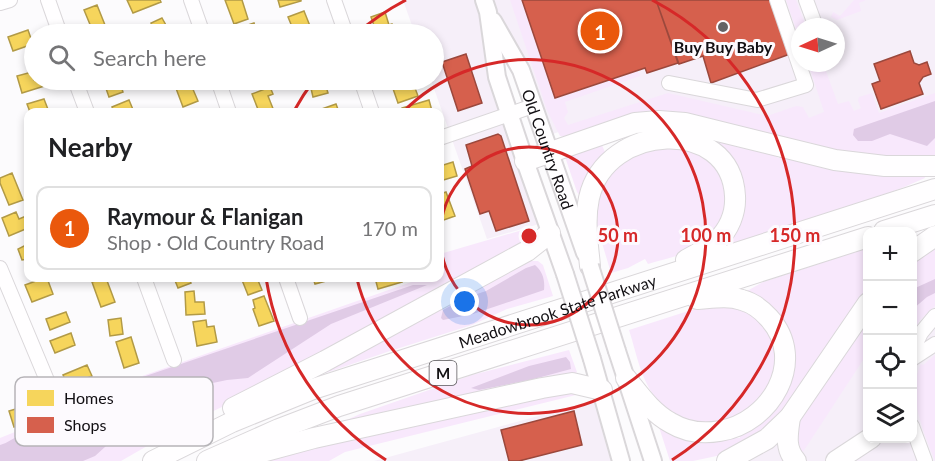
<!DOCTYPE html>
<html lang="en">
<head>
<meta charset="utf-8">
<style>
  :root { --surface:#fff; --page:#f6f6f6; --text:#202124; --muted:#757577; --line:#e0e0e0; --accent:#ea580c }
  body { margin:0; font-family:Lato,sans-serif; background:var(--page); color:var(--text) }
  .controls { position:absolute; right:18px; bottom:18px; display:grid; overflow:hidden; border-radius:12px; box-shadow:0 3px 9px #0003 }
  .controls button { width:54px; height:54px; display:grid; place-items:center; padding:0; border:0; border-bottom:2px solid var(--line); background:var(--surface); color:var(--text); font:30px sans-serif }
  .compass { position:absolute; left:791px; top:18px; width:54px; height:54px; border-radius:50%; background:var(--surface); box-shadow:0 3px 9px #0003; rotate:266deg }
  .you { position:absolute; left:465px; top:302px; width:21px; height:21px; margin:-15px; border:4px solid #fff; border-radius:50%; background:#1a73e8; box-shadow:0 0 0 9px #1a73e833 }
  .badge { display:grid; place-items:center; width:39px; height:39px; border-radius:50%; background:var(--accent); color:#fff; font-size:20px; font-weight:700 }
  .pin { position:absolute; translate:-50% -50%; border:3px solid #fff; box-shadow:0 2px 6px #0006 }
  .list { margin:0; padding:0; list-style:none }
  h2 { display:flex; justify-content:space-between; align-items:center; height:78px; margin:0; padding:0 24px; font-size:26px }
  h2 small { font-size:20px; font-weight:400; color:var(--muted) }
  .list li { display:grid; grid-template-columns:39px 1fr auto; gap:18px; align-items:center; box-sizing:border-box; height:84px; margin:0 12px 12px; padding:0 12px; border:2px solid var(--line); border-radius:12px }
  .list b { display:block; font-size:22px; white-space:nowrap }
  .list p { margin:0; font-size:20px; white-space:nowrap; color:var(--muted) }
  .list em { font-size:20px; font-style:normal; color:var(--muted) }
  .icon { flex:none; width:33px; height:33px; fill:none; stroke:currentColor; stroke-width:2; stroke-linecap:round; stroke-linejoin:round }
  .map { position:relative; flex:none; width:935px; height:461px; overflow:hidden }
  .search { position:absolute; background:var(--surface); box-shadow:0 3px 9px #0003; left:24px; top:24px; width:420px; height:66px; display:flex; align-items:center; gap:15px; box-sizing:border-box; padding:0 21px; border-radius:33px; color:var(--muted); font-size:22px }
  .panel { position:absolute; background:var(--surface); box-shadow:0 3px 9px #0003; left:24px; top:108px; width:420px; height:174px; border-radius:12px }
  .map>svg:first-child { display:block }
  .built { fill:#f6eff9; fill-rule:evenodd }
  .green { fill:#f8e8fc }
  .forest { fill:#e0cbe6 }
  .homes { fill:#f6d55c; stroke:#b29a46; stroke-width:1.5 }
  .shops { fill:#d6604d; stroke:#9b483c; stroke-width:1.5 }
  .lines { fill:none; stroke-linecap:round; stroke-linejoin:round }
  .minor-casing { stroke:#dad7da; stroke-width:16 }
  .major-casing { stroke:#dad7da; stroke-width:20 }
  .highway-casing { stroke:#dad7da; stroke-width:22 }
  .minor { stroke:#fffeff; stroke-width:14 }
  .major { stroke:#fffeff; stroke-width:16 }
  .highway { stroke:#fffeff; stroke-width:20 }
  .major-bridge-casing { stroke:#dad7da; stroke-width:20; stroke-linecap:butt }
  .major-bridge { stroke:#fffeff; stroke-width:16 }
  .ring { fill:none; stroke:#d62828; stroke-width:3 }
  .poi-dot { fill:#646265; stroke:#fdfafe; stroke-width:2 }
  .labels { text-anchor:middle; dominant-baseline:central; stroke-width:6; stroke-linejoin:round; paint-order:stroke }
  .shield { fill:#fdfafe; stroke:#58565a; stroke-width:1.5 }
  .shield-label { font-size:15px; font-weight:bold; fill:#120f13 }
  .poi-label { font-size:16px; font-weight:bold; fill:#120f13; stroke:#fdfafe }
  .street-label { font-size:16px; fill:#120f13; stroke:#fdfafe }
  .key { fill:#fdfafe; stroke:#b6b4b8; stroke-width:1.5 }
  .key-label { font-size:16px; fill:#120f13 }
  .centre { fill:#d62828; stroke:#fdfafe; stroke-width:3 }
  .ring-label { font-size:18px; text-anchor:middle; font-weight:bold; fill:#d62828; stroke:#fdfafe; stroke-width:6; stroke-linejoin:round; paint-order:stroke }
</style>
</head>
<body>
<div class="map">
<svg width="935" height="461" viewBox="0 0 935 461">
  <rect width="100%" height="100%" fill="#fcfbfd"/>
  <path class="built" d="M403,0H935V104L836,137L667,95L544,137L489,14L497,77L546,222L487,239L431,80H434V34H415ZM800,27H836V63H800Z
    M935,300V461H727L867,334L868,438H912L913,305Z
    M604,398L621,461H374Z"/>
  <path class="green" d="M510,0H522L555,99L638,71L640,76L565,102L568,112L564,118L568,125L668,93L767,116L796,106L803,107L809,118L824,112L808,63H823L838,104L849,101L854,111L861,108L858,101L859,97L872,93L879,113L935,93V161L838,155L670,114L565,137L560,136L547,110Z
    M786,0H796L806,27H800V41Z
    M854,0H866L859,3L861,11L837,20L831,17L833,12L840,16Z
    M688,130L764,151L779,158L780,154L923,172L925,178C862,207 792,222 727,246L723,240L739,199Z
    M601,143L605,152L614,149L582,199L577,192L564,154Z
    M665,146C699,150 731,164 726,204C725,215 722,226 715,234C698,253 671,257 648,264L645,259L628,268L611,273L596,223L593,192L623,157Z
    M529,228L530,234L533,235L532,239L262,388L182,426L121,461H0V438L65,412L62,404L423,278H440V254Z
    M935,242V306L920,320L913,332V260Z
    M867,248V293L816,369L766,432L726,454L693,461H670L658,424L699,438H740L738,432L788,366L747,297V291L763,282Z
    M523,261H538L543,265L553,296L507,309L472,325L387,352L282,388Z
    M707,305L739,307L755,315L770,331L776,348L777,368L762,402L714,428L663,414L666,408C642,389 638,358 629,330Z
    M867,311V354L801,455L804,459L802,461C790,450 788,437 794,422Z
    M569,350L577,372L574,375L327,429L360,414L472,375Z
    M935,355V461C924,432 906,394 921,364L923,365Z
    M575,390L576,395L345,452L329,461H258L308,446Z"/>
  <path class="forest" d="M935,101V138L927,146L890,134L872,141H858L853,135L854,129Z
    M535,265C543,272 545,280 544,290L473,314L443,320L441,318L443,310L465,298L486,291L526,268Z
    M935,279V293L927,297L913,309V289Z
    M413,285H427L331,324L248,378L227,380L208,384L190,395L178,406L163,404L136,419L95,456L83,461H0V445C8,443 14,437 22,435C44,429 66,436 72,407L125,383Z
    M566,357L570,362L571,369L530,380L479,390L471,388L529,366Z"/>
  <path class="homes" d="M127,0H160L161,2L133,13Z
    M225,0H242L248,19L234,24Z
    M278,0H301V1L280,7Z
    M97,5L107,30L94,34L84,10Z
    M304,11L312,31L303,34H295L288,17Z
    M385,12L389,25L392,24L395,33L377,34L371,17Z
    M162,18L171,34H146L154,29L151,23Z
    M254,23L257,34H238L236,29Z
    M28,30L33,44L13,51L8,37Z
    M34,66V80H50L51,84L22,93L17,76L32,72L30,67Z
    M103,80H119L123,92L109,97Z
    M183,80H189L198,101L183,107L174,83Z
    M309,80H324L328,93L313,97Z
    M390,80H412L418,96L398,103Z
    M270,87L273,94L268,96L274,111L259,112L252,94Z
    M44,99L49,112H30L27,104Z
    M129,100L134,112H114L112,107Z
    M429,100L432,111L426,112H403L402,108Z
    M336,104L339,112H320L319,110Z
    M453,162L457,176L440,181V166Z
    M12,173L23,200L9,205L0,183V178Z
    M446,192L455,216L441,221L440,194Z
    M16,212L19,219L26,216L28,228L9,236L2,218Z
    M28,244V259L22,260L18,249Z
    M44,278H47L53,294L32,302L25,285Z
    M106,278L115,302L101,307L92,282Z
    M174,278H189L191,283L178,288Z
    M249,278H257L262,290L248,295L242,280Z
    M313,278H337L315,284Z
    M375,278H400L402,282L378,289Z
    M194,291L195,302H204L205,314L186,315L185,292Z
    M264,296L274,321L259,326L253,309L255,308L253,300Z
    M66,312L70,322L50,330L46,319Z
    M121,318L123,334L110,336L108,320Z
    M206,320L207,327L214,326L217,342L197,346L193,322Z
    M71,333L75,345L55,353L50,341Z
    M131,337L139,363L124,368L116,342Z
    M87,365L92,376L68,386L63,375Z
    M29,399L36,419L14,427L9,411L19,408L17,403Z"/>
  <path class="shops" d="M522,0H656L678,63L647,73L645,68L555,98Z
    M656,0H771L790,54L711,83L703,56L679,64Z
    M910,51L914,63L919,65L927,62L931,74L923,77L919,83L923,94L881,109L872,84L880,81L874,64Z
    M466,54L482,103L458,111L442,62Z
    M498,134L501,136L529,221L496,231L489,211L480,214L465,169L472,166L466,145Z
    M574,411L582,445L519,461H509L501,430Z"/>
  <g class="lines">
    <defs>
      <path id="minor" d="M48,0L60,34
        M191,0L203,34
        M334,0L346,34
        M806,0L816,27
        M0,3L10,0
        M75,80L87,112
        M218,80L229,112
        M361,80L372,112
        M669,83L757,100L806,85L777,0
        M440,138L533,106
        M0,268L59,409
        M144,278L174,360
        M286,278L300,318
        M912,351L921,333L935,316
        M912,359L935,344
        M912,426L925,461"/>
      <g id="major">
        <path d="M484,0L488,12L497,77L525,161L565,274"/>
        <path id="s1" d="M493,21L521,70L585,253"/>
        <path d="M617,351L653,461"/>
        <path d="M592,359L621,461"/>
      </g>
      <g id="highway">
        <path d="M525,161L635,123L659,121L685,123L835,160L885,166H935"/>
        <path d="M884,231L935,215"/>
        <path d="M912,252L935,236"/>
        <path d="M590,266C588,244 584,221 589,198C606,122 731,116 735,196C736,213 729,229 717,241C708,249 696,254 686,260"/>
        <path d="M626,378C639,394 652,413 671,423C686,432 703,434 720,431C770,423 808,361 769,318C762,310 753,303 742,300C728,295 712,298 697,299"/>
        <path d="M233,408L325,361L527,251L550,233"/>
        <path d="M790,417C788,433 784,448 796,461"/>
        <path d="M236,459L314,438L542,388L572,383L602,390"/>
        <path id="s2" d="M153,461L232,422L313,389L935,189"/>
        <path d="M207,461L279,429L339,406L868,237"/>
        <path d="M727,461L767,439L790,417L868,303"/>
        <path d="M836,461L871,438"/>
      </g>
    </defs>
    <use href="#minor" class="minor-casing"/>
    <use href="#major" class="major-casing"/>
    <use href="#highway" class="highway-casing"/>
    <use href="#minor" class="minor"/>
    <use href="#major" class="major"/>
    <use href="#highway" class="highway"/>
    <defs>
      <path id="major-bridge" d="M590,266L617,351
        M565,274L592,359"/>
    </defs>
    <use href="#major-bridge" class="major-bridge-casing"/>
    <use href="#major-bridge" class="major-bridge"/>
  </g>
  <g class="ring">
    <circle cx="529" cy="236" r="89"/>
    <path d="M403 112A177 177 0 1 1 357 279"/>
    <path d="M386 460A266 266 0 0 1 266 278M294 111A266 266 0 0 1 314 80M356 34A266 266 0 0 1 406 0M652 0A266 266 0 0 1 672 460"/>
  </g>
  <circle class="poi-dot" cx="723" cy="27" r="6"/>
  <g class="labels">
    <rect class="shield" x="429.5" y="361" width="27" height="24" rx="4.5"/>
    <g class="shield-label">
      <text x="443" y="373">M</text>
    </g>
    <g class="poi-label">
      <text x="723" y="46">Buy Buy Baby</text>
    </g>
    <g class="street-label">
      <text stroke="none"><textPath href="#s1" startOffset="140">Old Country Road</textPath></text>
      <text stroke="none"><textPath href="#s2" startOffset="432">Meadowbrook State Parkway</textPath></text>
    </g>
  </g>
  <rect x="15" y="377" width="198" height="69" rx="9" class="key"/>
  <rect x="27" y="390" width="27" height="16" fill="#f6d55c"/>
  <rect x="27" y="417" width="27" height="16" fill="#d6604d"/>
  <g class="key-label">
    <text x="64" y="404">Homes</text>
    <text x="64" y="431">Shops</text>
  </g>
  <circle cx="529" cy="236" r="9" class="centre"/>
  <g class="ring-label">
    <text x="618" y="242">50 m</text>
    <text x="706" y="242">100 m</text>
    <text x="795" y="242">150 m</text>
  </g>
</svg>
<div class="controls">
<button>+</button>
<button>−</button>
<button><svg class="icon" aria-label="locate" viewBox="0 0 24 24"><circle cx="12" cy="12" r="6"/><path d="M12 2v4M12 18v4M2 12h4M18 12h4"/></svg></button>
<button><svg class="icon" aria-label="layers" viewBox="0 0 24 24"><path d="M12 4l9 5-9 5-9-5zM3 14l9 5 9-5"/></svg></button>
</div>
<svg class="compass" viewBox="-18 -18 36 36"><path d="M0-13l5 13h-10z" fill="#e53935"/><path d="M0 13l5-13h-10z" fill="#757577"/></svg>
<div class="you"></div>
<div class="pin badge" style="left:600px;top:31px">1</div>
<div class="search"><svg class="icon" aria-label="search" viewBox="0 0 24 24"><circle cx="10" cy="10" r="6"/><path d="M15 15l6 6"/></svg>Search here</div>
<section class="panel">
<h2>Nearby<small></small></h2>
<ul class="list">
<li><span class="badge">1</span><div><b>Raymour &amp; Flanigan</b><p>Shop · Old Country Road</p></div><em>170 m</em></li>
</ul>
</section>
</div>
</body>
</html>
